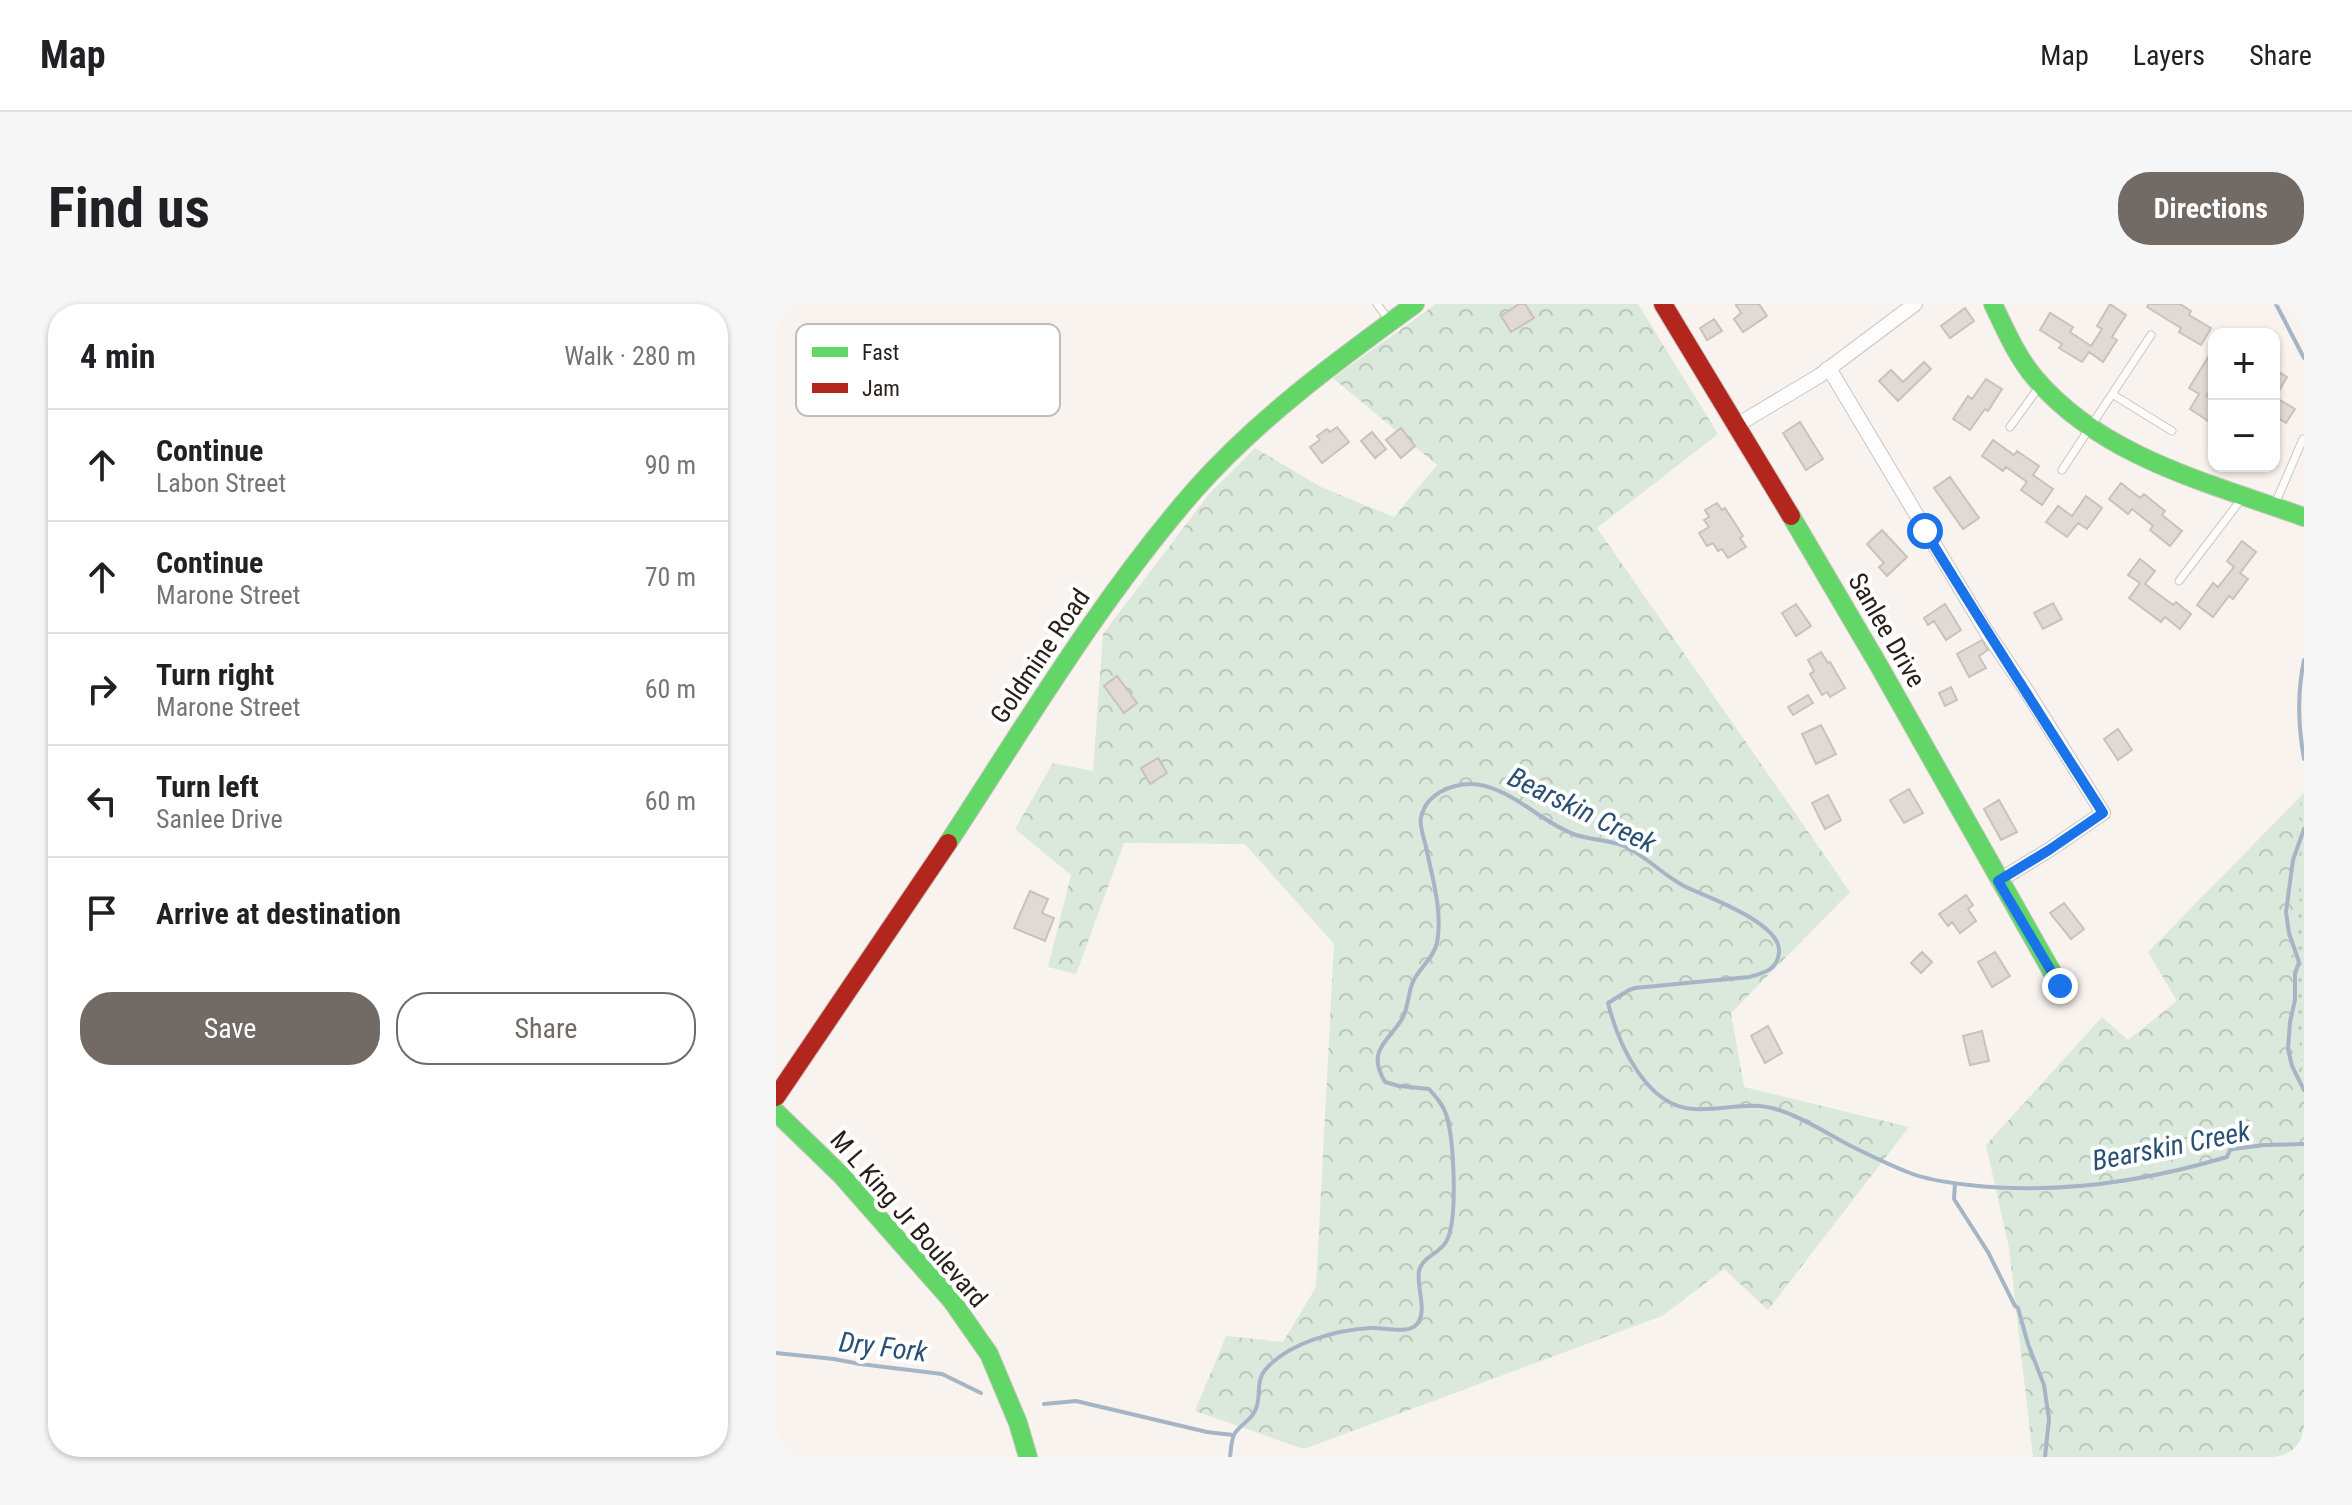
<!DOCTYPE html>
<html lang="en">
<head>
<meta charset="utf-8">
<style>
  :root { --surface:#fff; --page:#f6f6f6; --text:#202124; --muted:#757577; --line:#e0e0e0; --accent:#726a64 }
  body { margin:0; font-family:"Roboto Condensed",sans-serif; background:var(--page); color:var(--text) }
  .controls { position:absolute; right:24px; top:24px; display:grid; overflow:hidden; border-radius:16px; box-shadow:0 2px 6px #0004 }
  .controls button { width:72px; height:72px; display:grid; place-items:center; padding:0; border:0; border-bottom:2px solid var(--line); background:var(--surface); color:var(--text); font:40px sans-serif }
  .stop { position:absolute; width:24px; height:24px; margin:-18px; border:6px solid #1a73e8; border-radius:50%; background:#fff }
  .stop.end { background:#1a73e8; border-color:#fff; box-shadow:0 2px 8px #0008 }
  .list { margin:0; padding:0; list-style:none }
  h2 { display:flex; justify-content:space-between; align-items:center; height:104px; margin:0; padding:0 32px; font-size:34px }
  h2 small { font-size:26px; font-weight:400; color:var(--muted) }
  .list li { display:grid; grid-template-columns:52px 1fr auto; gap:24px; align-items:center; box-sizing:border-box; height:112px; padding:0 32px; border-top:2px solid var(--line) }
  .list b { display:block; font-size:30px; white-space:nowrap }
  .list p { margin:0; font-size:26px; white-space:nowrap; color:var(--muted) }
  .list em { font-size:26px; font-style:normal; color:var(--muted) }
  .actions { display:flex; gap:16px; padding:24px 32px }
  .actions a { flex:1; padding:18px 0; border:2px solid var(--accent); border-radius:32px; text-align:center; font-size:28px; color:var(--accent) }
  .actions .main { background:var(--accent); color:#fff }
  .icon { flex:none; width:44px; height:44px; fill:none; stroke:currentColor; stroke-width:2; stroke-linecap:round; stroke-linejoin:round }
  .map { position:relative; flex:none; width:1528px; height:1153px; overflow:hidden; border-radius:32px }
  header { display:flex; align-items:center; gap:48px; box-sizing:border-box; height:112px; padding:0 40px; background:var(--surface); border-bottom:2px solid var(--line) }
  header strong { font-size:38px }
  nav { display:flex; gap:44px; margin-inline-start:auto; font-size:28px }
  .intro { display:flex; align-items:center; justify-content:space-between; box-sizing:border-box; height:192px; padding:0 48px }
  h1 { margin:0; font-size:56px }
  .button { padding:20px 36px; border-radius:32px; background:var(--accent); color:#fff; font-size:28px; font-weight:700 }
  main { display:flex; gap:48px; padding:0 48px }
  aside { flex:1; background:var(--surface); border-radius:32px; box-shadow:0 2px 6px #0004 }
  .map>svg:first-child { display:block }
  .green { fill:url(#green-dots) }
  .forest { fill:url(#forest-crowns) }
  .lines { fill:none; stroke-linecap:round; stroke-linejoin:round }
  .stream { stroke:#a6b5c5; stroke-width:4 }
  .building { fill:#e1d9d4; stroke:#c9c1bc; stroke-width:2 }
  .lane-casing { stroke:#ccc4bf; stroke-width:9 }
  .street-casing { stroke:#ccc4bf; stroke-width:16 }
  .fast-casing { stroke:#ccc4bf; stroke-width:20 }
  .jam-casing { stroke:#ccc4bf; stroke-width:20 }
  .lane { stroke:#fefdfd; stroke-width:7 }
  .street { stroke:#fefdfd; stroke-width:14 }
  .fast { stroke:#63d668; stroke-width:18 }
  .jam { stroke:#b3261e; stroke-width:18 }
  .route { stroke:#1a73e8; stroke-width:10 }
  .labels { text-anchor:middle; dominant-baseline:central; stroke-width:8; stroke-linejoin:round; paint-order:stroke }
  .street-label { font-size:26px; fill:#292019; stroke:#fff }
  .water-label { font-size:28px; font-style:italic; fill:#2a5175; stroke:#fff }
  .key { fill:#fff; stroke:#bfbcba; stroke-width:2 }
  .key-label { font-size:22px; fill:#292019 }
</style>
</head>
<body>
<header>
<strong>Map</strong>
<nav><a>Map</a><a>Layers</a><a>Share</a></nav>
</header>
<div class="intro"><h1>Find us</h1><a class="button">Directions</a></div>
<main>
<aside>
<h2>4 min<small>Walk · 280 m</small></h2>
<ul class="list">
<li><svg class="icon" aria-label="ahead" viewBox="0 0 24 24"><path d="M12 20V5M6 11l6-6 6 6"/></svg><div><b>Continue</b><p>Labon Street</p></div><em>90 m</em></li>
<li><svg class="icon" aria-label="ahead" viewBox="0 0 24 24"><path d="M12 20V5M6 11l6-6 6 6"/></svg><div><b>Continue</b><p>Marone Street</p></div><em>70 m</em></li>
<li><svg class="icon" aria-label="right" viewBox="0 0 24 24"><path d="M7 20v-9h11M14 6l5 5-5 5"/></svg><div><b>Turn right</b><p>Marone Street</p></div><em>60 m</em></li>
<li><svg class="icon" aria-label="left" viewBox="0 0 24 24"><path d="M17 20v-9H6M10 6l-5 5 5 5"/></svg><div><b>Turn left</b><p>Sanlee Drive</p></div><em>60 m</em></li>
<li><svg class="icon" aria-label="arrive" viewBox="0 0 24 24"><path d="M6 21V4h12l-3 4 3 4H6"/></svg><div><b>Arrive at destination</b></div></li>
</ul>
<div class="actions"><a class="main">Save</a><a>Share</a></div>
</aside>
<div class="map">
<svg width="1528" height="1153" viewBox="0 0 1528 1153">
  <defs>
    <pattern id="green-dots" width="8" height="8" patternUnits="userSpaceOnUse" patternTransform="scale(2)"><rect width="8" height="8" fill="#dbe8dc"/><path d="M2 2h.1M6 6h.1" fill="none" stroke="#bcc7bc" stroke-width="1.8" stroke-linecap="round"/></pattern>
    <pattern id="forest-crowns" width="20" height="18" patternUnits="userSpaceOnUse" patternTransform="scale(2)"><rect width="20" height="18" fill="#dbe8dc"/><path d="M2 6a3 3 0 1 1 6 0M12 15a3 3 0 1 1 6 0" fill="none" stroke="#bcc7bc"/></pattern>
  </defs>
  <rect width="100%" height="100%" fill="#f9f3ef"/>
  <path class="green" d="M1528,489V785L1515,654L1526,578L1524,493Z"/>
  <path class="forest" d="M660,0H862L942,130L821,224L1074,588L955,709L968,783L1133,823L992,1006L948,965L886,1012L528,1145L419,1107L450,1032L507,1038L540,983L558,640L469,540L348,539L300,670L272,663L295,571L239,525L277,459L317,467L327,330L433,190L479,144L545,183L618,213L661,161L557,74Z
    M1524,493L1526,578L1515,654L1528,785V1153H1257L1233,944L1210,841L1326,713L1352,736L1401,697L1372,648Z"/>
  <g class="lines">
    <path class="stream" d="M1500,0L1528,54
      M1528,356C1521,389 1522,422 1528,455
      M1528,525L1517,556L1510,608L1513,629L1523,658L1519,670V696L1514,718L1512,745L1516,762L1528,786
      M1179,879L1178,895L1212,948L1239,1002L1242,1004L1252,1040L1268,1081L1273,1115L1269,1153
      M0,1049L58,1055L84,1060L166,1070L205,1089
      M268,1100L300,1097L431,1128L457,1131
      M454,1153C455,1146 455,1135 459,1129C464,1121 475,1116 479,1107C486,1094 479,1078 489,1066C512,1039 560,1026 594,1024C607,1023 632,1031 641,1020C652,1007 640,983 643,967C647,951 665,950 671,936C682,914 678,834 670,810C666,799 660,793 653,785L623,782L609,778C590,746 612,738 626,715C632,705 632,691 636,680C642,664 657,656 661,639C667,607 656,573 650,543C648,534 643,521 645,513C646,508 650,500 653,497C667,482 690,477 709,482C743,491 768,520 800,531C816,536 833,536 848,542C870,552 887,571 908,582C930,593 1007,619 1003,649C1001,666 988,669 973,673L859,684L853,686L832,699C842,739 870,803 918,805C947,807 974,796 1003,806C1028,814 1050,829 1073,841C1093,851 1113,861 1134,869C1152,876 1174,879 1193,881C1281,891 1367,878 1451,853L1454,846L1457,845L1488,841L1528,840"/>
  </g>
  <path class="building" d="M743,0H749L758,14L735,28L725,12Z
    M962,0H983L991,12L967,28L958,15L965,9L960,1Z
    M1334,0L1350,11L1336,33L1341,36L1327,58L1313,48L1306,58L1283,44L1286,40L1264,26L1274,9L1297,23L1294,28L1315,42L1326,25L1321,22Z
    M1373,0H1404L1415,7L1413,11L1435,24L1425,41L1403,28L1405,24L1371,3Z
    M1189,4L1198,17L1174,34L1165,22Z
    M938,15L946,27L931,36L924,24Z
    M1434,50L1438,52V80L1430,92L1438,97V115L1435,119L1414,105L1423,90L1413,84Z
    M1148,58L1155,65L1122,97L1103,77L1115,66L1127,78Z
    M1501,67L1511,73L1500,92L1498,91V73Z
    M1210,75L1226,85L1212,107L1209,105L1194,126L1177,115L1192,92L1196,95Z
    M1502,95L1519,105L1510,119L1498,112V102Z
    M1024,118L1047,155L1030,166L1007,129Z
    M561,123L573,138L546,159L534,143L544,136L541,132L551,125L554,128Z
    M625,124L639,142L625,154L610,136Z
    M596,128L610,145L599,154L585,137Z
    M1217,136L1238,151L1241,147L1263,162L1257,171L1277,185L1266,201L1245,186L1251,178L1230,163L1227,167L1206,152Z
    M1174,173L1203,214L1187,225L1158,184Z
    M1345,179L1364,194L1368,190L1389,207L1386,211L1406,227L1394,242L1374,226L1377,222L1356,205L1352,210L1333,195Z
    M1310,192L1326,204L1311,225L1302,219L1291,233L1270,218L1282,202L1296,212Z
    M941,199L946,206L949,204L967,232L964,234L970,243L952,254L946,245L942,247L937,239L931,242L923,229L933,223L928,216L933,213L929,206Z
    M1106,226L1131,253L1111,272L1103,263L1108,259L1091,240Z
    M1466,237L1480,248L1464,269L1472,275L1457,295L1453,292L1437,313L1421,301L1437,279L1442,283L1458,263L1451,257Z
    M1364,255L1379,267L1369,280L1397,301L1400,298L1415,310L1404,325L1389,313L1385,318L1353,294L1364,279L1352,271Z
    M1277,299L1286,315L1267,325L1258,309Z
    M1020,300L1035,322L1020,332L1006,309Z
    M1169,300L1185,326L1170,336L1158,317L1152,321L1148,314Z
    M1206,336L1212,346L1203,352L1210,364L1193,373L1181,350Z
    M1045,348L1052,359L1054,358L1069,384L1054,393L1051,388L1046,391L1034,370L1038,367L1032,356Z
    M341,372L361,399L348,409L328,382Z
    M1175,383L1181,396L1169,402L1163,389Z
    M1032,391L1037,399L1017,411L1012,403Z
    M1045,421L1060,450L1040,460L1026,430Z
    M1342,425L1356,446L1342,456L1328,435Z
    M382,454L391,469L374,480L365,464Z
    M1133,485L1147,509L1128,519L1114,496Z
    M1052,491L1065,516L1049,525L1036,499Z
    M1223,496L1241,528L1225,536L1208,505Z
    M254,587L272,595L266,609L278,614L269,637L238,624Z
    M1190,591L1197,601L1192,605L1200,617L1184,629L1176,618L1172,622L1163,610Z
    M1288,599L1308,625L1295,635L1274,609Z
    M1146,648L1156,658L1145,669L1135,659Z
    M1219,648L1234,672L1216,683L1202,658Z
    M992,722L1006,749L989,759L975,732Z
    M1206,727L1213,757L1194,761L1187,732Z"/>
  <g class="lines">
    <defs>
      <path id="lane" d="M601,0L613,16
        M1336,90L1396,127
        M1234,123L1263,83
        M1286,166L1375,31
        M1499,200L1527,135
        M1403,277L1467,193"/>
      <path id="street" d="M1051,65L1057,71L1210,327L1250,386L1327,509L1273,546L1222,577
        M961,121L1043,72L1139,0"/>
      <path id="fast" d="M1217,0C1229,25 1241,53 1259,74C1327,154 1434,179 1528,213
        M1015,212L1102,360L1284,682
        M172,539C250,420 324,295 418,187C482,114 561,57 639,0
        M0,808L65,871L176,997L213,1050L242,1119L252,1153"/>
      <path id="jam" d="M887,0L1015,212
        M0,793L172,539"/>
    </defs>
    <use href="#lane" class="lane-casing"/>
    <use href="#street" class="street-casing"/>
    <use href="#fast" class="fast-casing"/>
    <use href="#jam" class="jam-casing"/>
    <use href="#lane" class="lane"/>
    <use href="#street" class="street"/>
    <use href="#fast" class="fast"/>
    <use href="#jam" class="jam"/>
  </g>
  <g class="lines">
    <path class="route" d="M1149,227C1207,322 1267,415 1327,509L1273,546L1222,577L1284,682"/>
  </g>
  <g class="labels">
    <g class="street-label">
      <text transform="translate(1111 326) rotate(60)">Sanlee Drive</text>
      <text transform="translate(264 352) rotate(-56)">Goldmine Road</text>
      <text transform="translate(133 915) rotate(49)">M L King Jr Boulevard</text>
    </g>
    <g class="water-label">
      <text transform="translate(806 506) rotate(26)">Bearskin Creek</text>
      <text transform="translate(1395 842) rotate(-11)">Bearskin Creek</text>
      <text transform="translate(107 1043) rotate(7)">Dry Fork</text>
    </g>
  </g>
  <rect x="20" y="20" width="264" height="92" rx="12" class="key"/>
  <rect x="36" y="43" width="36" height="10" fill="#63d668"/>
  <rect x="36" y="79" width="36" height="10" fill="#b3261e"/>
  <g class="key-label">
    <text x="86" y="56">Fast</text>
    <text x="86" y="92">Jam</text>
  </g>
</svg>
<div class="controls">
<button>+</button>
<button>−</button>
</div>
<div class="stop" style="left:1149px;top:227px"></div>
<div class="stop end" style="left:1284px;top:682px"></div>
</div>
</main>
</body>
</html>
